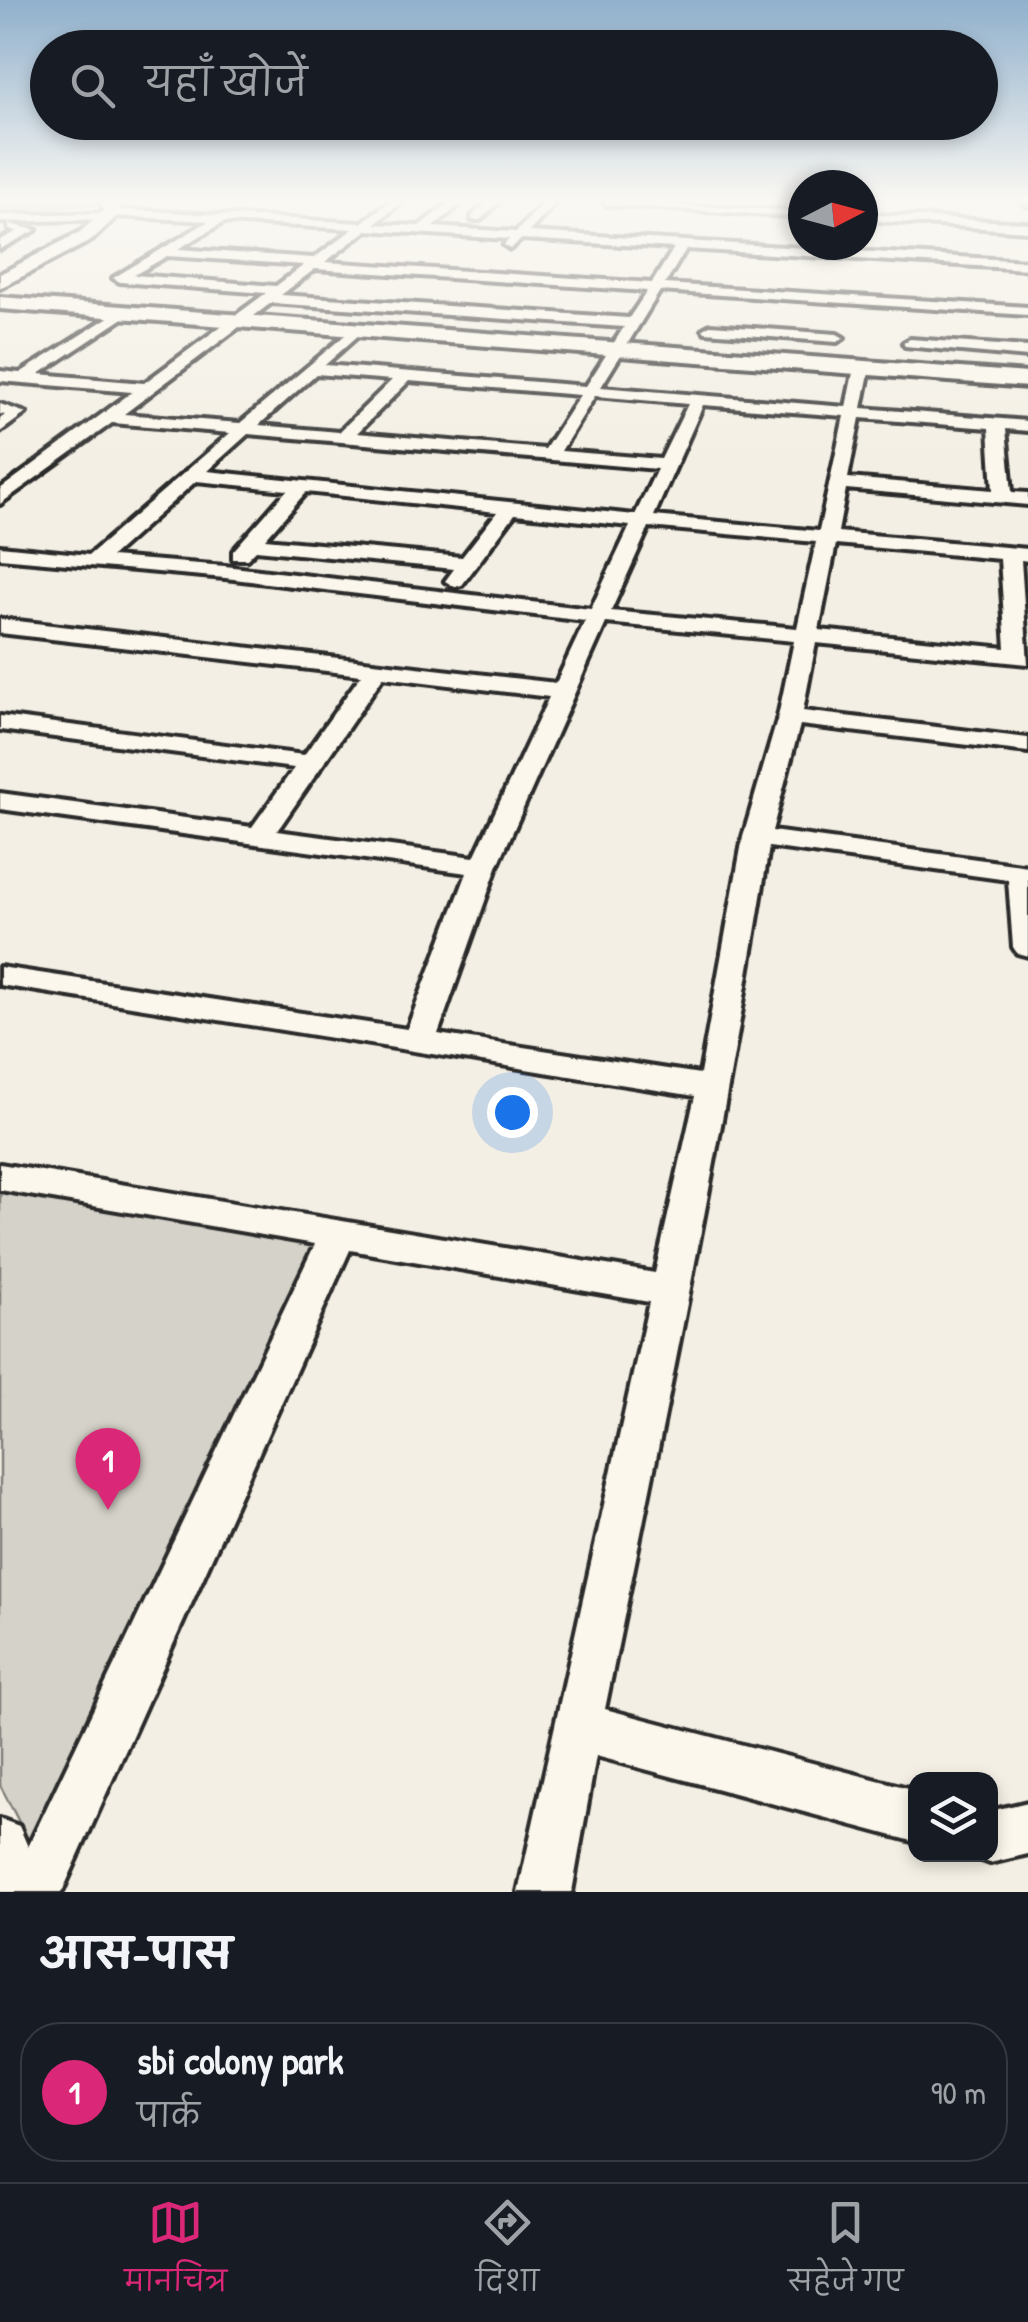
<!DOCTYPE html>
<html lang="hi">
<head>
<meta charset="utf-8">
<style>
  :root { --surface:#171b24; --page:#20242c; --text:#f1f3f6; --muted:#9ea1a6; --line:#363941; --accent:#db2777 }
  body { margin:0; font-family:"Patrick Hand","Playpen Sans Deva",sans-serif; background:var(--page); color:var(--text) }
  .controls { position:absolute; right:30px; bottom:30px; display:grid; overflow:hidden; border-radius:20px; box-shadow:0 5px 15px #0003 }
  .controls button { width:90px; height:90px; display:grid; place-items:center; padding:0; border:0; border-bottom:2px solid var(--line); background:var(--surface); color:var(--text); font:50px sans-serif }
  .compass { position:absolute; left:788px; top:170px; width:90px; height:90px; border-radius:50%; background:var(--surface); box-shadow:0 5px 15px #0003; rotate:84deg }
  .you { position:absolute; left:512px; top:1112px; width:35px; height:35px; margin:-25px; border:8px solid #fff; border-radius:50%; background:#1a73e8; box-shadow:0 0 0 15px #1a73e833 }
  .badge { display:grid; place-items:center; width:65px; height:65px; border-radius:50%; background:var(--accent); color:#fff; font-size:32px; font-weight:700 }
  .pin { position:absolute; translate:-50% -82px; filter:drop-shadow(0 2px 5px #0008) }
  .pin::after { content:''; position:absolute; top:52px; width:35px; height:30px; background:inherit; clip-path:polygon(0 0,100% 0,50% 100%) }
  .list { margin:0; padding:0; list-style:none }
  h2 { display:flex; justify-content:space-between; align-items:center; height:130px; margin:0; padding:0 40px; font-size:42px }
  h2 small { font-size:32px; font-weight:400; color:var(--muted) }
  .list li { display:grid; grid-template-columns:65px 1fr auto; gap:30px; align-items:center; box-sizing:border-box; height:140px; margin:0 20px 20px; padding:0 20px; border:2px solid var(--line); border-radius:40px }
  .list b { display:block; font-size:38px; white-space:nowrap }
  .list p { margin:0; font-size:32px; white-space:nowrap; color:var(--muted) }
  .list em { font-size:32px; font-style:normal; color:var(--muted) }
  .icon { flex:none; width:55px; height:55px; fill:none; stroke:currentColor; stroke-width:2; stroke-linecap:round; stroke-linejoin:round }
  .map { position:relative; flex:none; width:1028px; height:1892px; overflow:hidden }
  .search { position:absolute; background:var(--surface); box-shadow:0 5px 15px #0003; left:30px; right:30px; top:30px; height:110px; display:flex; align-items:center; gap:25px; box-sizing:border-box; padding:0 35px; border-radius:55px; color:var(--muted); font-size:38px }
  .sheet { height:290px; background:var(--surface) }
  nav { display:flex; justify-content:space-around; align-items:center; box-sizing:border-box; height:140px; border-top:2px solid var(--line); background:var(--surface); font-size:28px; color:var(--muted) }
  nav a { display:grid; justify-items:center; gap:5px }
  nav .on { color:var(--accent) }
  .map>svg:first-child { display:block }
  .green { fill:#d5d2c9; stroke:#807e7a; stroke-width:2.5 }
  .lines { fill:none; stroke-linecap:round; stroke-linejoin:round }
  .canal { fill:#aca9a2; fill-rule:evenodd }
  .street-casing { stroke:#2b2b2b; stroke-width:8 }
  .secondary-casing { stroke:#2b2b2b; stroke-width:8 }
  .street { fill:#fbf7ec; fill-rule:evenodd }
  .secondary { fill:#fbf7ec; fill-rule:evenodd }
</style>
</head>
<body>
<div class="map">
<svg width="1028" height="1892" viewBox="0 0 1028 1892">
  <rect width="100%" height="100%" fill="#f3efe4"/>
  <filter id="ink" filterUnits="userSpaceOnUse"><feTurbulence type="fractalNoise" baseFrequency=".01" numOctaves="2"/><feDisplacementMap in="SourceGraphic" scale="20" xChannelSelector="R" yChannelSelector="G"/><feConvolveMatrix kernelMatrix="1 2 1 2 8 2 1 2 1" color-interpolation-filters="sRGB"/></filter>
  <g filter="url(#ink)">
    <path class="green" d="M0,1177L338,1235L50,1882L0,1785Z"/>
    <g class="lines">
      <path class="canal" d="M33,202H107L100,206L0,213V205Z"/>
      <defs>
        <path id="street" d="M389,202H402L375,224L419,226L450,202H463L433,227L516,232L544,202H556L529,232L1028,261V269L686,249L665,284L1028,307V315L660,291L601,387L846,407L854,368L862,363L870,368L862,408L1028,421V431L1006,429L1012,492L1028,493V505L846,489L838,532L1028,549V561L1021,560L1028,664L816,643L803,711L1028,738V752L800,725L772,831L1028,866V956L1017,953L1013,947L1008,880L769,847C723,1137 664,1421 605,1709L916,1790V1842L596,1756L572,1892H518L649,1302L350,1250L62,1892H0V1819L19,1826L28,1847L315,1244L0,1190V1164L655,1273L695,1096L0,985V967L407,1029L467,873L0,809V793L252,827L294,768L0,730V716L304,755L361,675L0,633V619L556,683L585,621L225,578L0,558V546L89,555L230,433L112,423L0,504V489L132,392L0,381V371L20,373L123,308L130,312L128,315L39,374L144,383L266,293L120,282L113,278L209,221L114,216L109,219L1,222L0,215L108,213L113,209L361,223ZM224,222L353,229L314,258L178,249ZM367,230L509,239L504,245L510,249L522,239L674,248L652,283L325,262ZM167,256L304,265L276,286L134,275ZM315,269L647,291L629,318L281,295ZM271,303L624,327L586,386L325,365L361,333V327L356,326L240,423L124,414ZM316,374L392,380L339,432L259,425ZM409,381L580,395L545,449L357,433ZM595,396L688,404L661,459L561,451ZM703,405L844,416L819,531L654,516ZM860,418L989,428L993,490L848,478ZM248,434L657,469L635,515L207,471ZM196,481L287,490L233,551V559H247L256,550L454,569L445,581L455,587L462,585L515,514L630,526L591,609L225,566L111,557ZM306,492L497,512L462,557L265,539ZM649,527L816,542L797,628L611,611ZM836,544L1000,559L1006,648L819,630ZM606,623L794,641L778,717L743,837L700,1074L438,1034L497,867ZM383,677L549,697L474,857L277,831Z
          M487,202H499L480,220H472V216Z
          M603,202L803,211V217L608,205Z
          M1021,202H1028V206Z
          M863,214L1028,223V231L863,220Z
          M9,224L36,230L0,249V240L18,231L9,230Z
          M710,325L837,334L844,338L837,342L705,332L703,329Z
          M910,339L1028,347V357L905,346L903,343Z
          M0,404L26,413L0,432V419L5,415L0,414Z
          M1028,1802V1854L990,1863L971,1856L990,1854V1811Z"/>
        <path id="secondary" d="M101,202H117L121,212L92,240L0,288V274L80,232L104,211Z
          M0,297L1028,373V387L0,309Z"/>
      </defs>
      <use href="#street" class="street-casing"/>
      <use href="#secondary" class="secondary-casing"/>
      <use href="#street" class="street"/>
      <use href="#secondary" class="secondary"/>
    </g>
  </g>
  <linearGradient id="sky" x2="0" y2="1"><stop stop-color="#90b0cc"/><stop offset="0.43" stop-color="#faf8f3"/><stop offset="1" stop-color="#faf8f3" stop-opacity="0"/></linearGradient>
  <rect width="1028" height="467" fill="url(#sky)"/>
</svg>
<div class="controls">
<button><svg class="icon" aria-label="layers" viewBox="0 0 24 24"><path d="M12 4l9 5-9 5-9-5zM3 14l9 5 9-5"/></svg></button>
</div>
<svg class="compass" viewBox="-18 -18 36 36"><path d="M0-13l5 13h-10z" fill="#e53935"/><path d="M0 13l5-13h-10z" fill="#9ea1a6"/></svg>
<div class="you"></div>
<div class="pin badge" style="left:108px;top:1510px">1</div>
<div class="search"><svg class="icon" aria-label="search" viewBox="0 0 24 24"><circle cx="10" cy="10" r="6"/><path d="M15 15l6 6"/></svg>यहाँ खोजें</div>
</div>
<section class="sheet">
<h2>आस-पास<small></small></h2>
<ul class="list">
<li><span class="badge">1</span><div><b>sbi colony park</b><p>पार्क</p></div><em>90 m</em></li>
</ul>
</section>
<nav>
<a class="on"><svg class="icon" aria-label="map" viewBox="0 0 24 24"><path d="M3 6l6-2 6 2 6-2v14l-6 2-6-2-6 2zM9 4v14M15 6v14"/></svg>मानचित्र</a>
<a><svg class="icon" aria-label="directions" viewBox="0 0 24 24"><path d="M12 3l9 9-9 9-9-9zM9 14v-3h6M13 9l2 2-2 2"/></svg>दिशा</a>
<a><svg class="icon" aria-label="saved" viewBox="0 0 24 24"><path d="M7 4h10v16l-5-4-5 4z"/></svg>सहेजे गए</a>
</nav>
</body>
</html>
